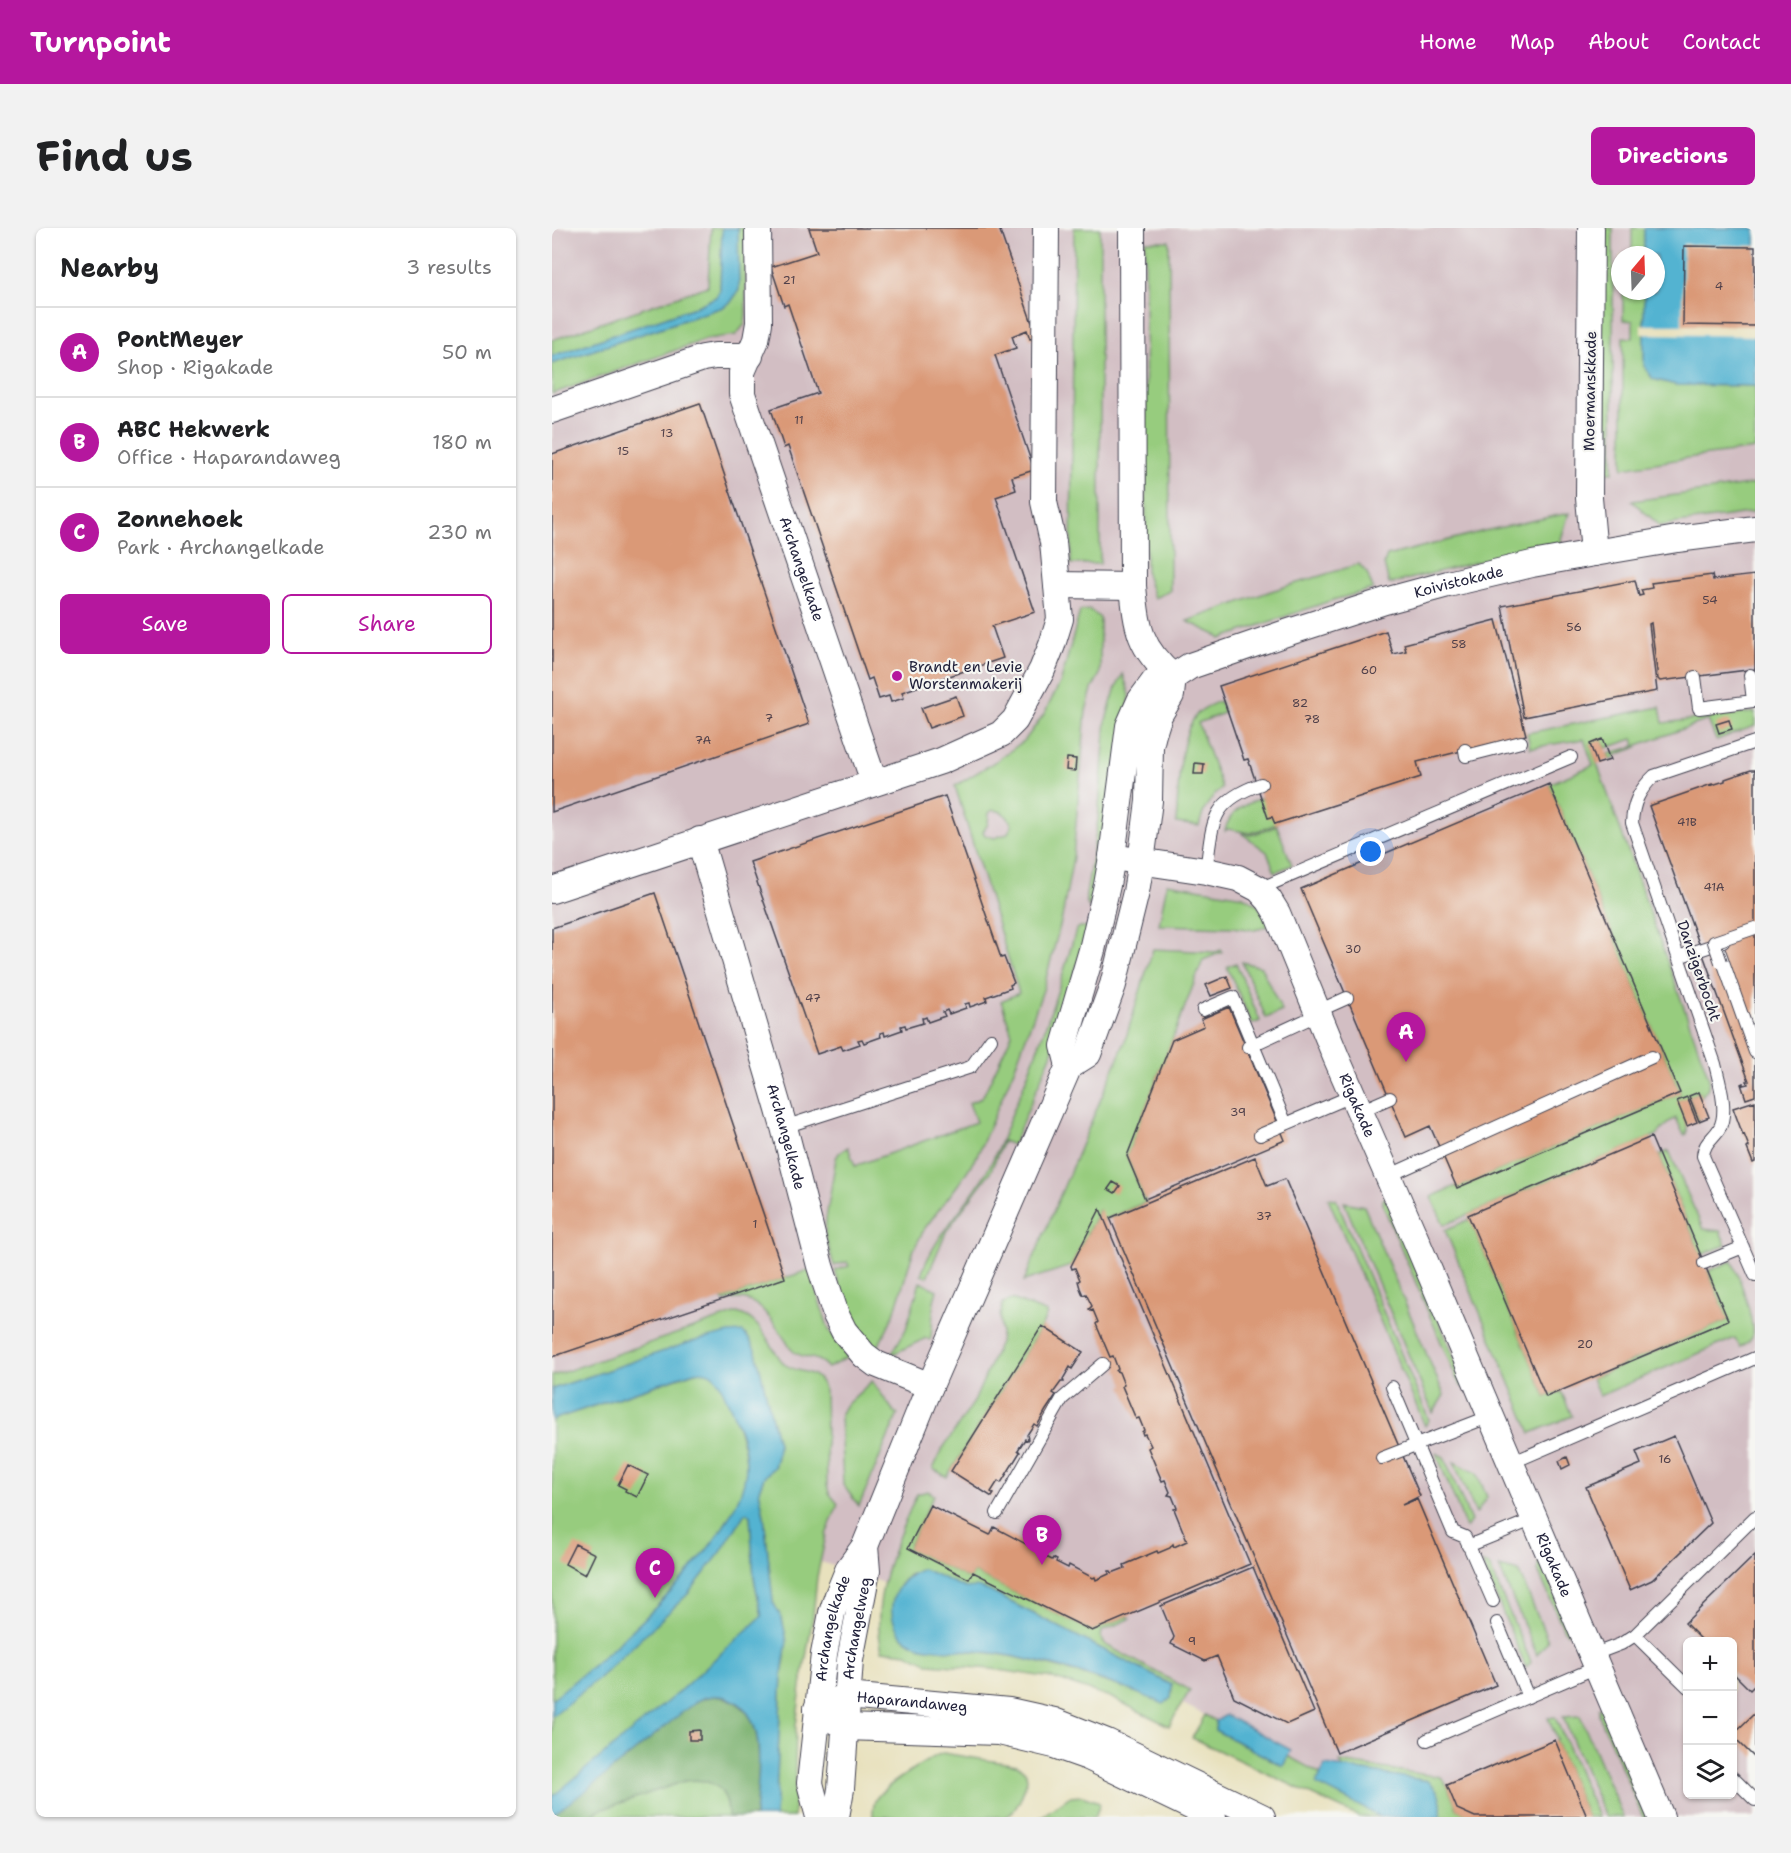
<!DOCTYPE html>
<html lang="en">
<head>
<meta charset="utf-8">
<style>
  :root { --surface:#fff; --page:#f2f2f2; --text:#202124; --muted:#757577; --line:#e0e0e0; --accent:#b5179e }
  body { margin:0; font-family:"Shantell Sans",sans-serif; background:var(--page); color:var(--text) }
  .controls { position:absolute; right:18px; bottom:18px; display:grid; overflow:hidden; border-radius:9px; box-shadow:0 2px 4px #0004 }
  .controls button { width:54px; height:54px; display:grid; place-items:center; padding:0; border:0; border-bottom:2px solid var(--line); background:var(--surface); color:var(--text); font:30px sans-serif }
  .compass { position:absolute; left:1059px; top:18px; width:54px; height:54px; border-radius:50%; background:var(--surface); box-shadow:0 2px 4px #0004; rotate:19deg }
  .you { position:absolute; left:819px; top:624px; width:21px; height:21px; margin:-15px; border:4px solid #fff; border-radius:50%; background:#1a73e8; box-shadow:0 0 0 9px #1a73e833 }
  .badge { display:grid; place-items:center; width:39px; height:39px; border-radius:50%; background:var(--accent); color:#fff; font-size:20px; font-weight:700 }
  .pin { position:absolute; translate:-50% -50px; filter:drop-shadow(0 2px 3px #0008) }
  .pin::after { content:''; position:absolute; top:32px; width:21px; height:18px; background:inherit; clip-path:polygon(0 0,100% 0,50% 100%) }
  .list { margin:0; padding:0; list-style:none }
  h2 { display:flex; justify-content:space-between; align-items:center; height:78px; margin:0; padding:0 24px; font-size:26px }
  h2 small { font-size:20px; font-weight:400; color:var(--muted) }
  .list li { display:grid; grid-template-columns:39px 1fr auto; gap:18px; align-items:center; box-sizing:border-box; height:90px; padding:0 24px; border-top:2px solid var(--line) }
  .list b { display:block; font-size:22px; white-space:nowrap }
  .list p { margin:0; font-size:20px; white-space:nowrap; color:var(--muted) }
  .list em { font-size:20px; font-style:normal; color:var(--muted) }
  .actions { display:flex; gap:12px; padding:18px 24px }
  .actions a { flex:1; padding:14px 0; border:2px solid var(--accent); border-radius:9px; text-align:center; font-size:21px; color:var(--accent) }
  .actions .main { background:var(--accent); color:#fff }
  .icon { flex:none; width:33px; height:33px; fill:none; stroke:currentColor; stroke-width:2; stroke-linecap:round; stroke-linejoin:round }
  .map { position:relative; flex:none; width:1203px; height:1589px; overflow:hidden; border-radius:9px }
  header { display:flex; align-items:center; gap:36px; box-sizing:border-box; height:84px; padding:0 30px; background:var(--accent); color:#fff }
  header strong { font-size:28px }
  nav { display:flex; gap:33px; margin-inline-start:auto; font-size:21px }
  .intro { display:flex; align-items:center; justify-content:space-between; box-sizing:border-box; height:144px; padding:0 36px }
  h1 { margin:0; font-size:42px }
  .button { padding:15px 27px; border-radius:9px; background:var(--accent); color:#fff; font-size:21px; font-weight:700 }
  main { display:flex; gap:36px; padding:0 36px }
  aside { flex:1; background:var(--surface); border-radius:9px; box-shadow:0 2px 4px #0004 }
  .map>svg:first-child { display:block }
  .industrial { fill:#d2bec3; fill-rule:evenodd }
  .green { fill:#97cc7e; stroke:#5c775c; stroke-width:1.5; fill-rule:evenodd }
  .forest { fill:#79b06d; stroke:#4e6954; stroke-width:1.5 }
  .water { fill:#52b3d1; stroke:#3a6a86; stroke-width:1.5 }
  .pier { fill:#e8e1bd }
  .building { fill:#da9977 }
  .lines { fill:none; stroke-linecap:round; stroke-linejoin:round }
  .service-casing { stroke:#403f4e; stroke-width:14 }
  .minor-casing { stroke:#403f4e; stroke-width:28 }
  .service { stroke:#fff; stroke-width:12 }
  .minor { stroke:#fff; stroke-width:26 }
  .service-bridge-casing { stroke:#403f4e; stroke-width:14; stroke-linecap:butt }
  .service-bridge { stroke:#fff; stroke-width:12 }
  .poi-dot { fill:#b5179e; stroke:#f6f6f2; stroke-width:2 }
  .labels { text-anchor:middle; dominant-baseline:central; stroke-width:4.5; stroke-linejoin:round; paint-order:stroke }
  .number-label { font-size:12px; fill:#50404a }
  .street-label { font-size:15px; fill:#22223b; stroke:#f6f6f2 }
  .poi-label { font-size:15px; fill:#22223b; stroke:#f6f6f2; text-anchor:start }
</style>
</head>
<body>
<header>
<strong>Turnpoint</strong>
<nav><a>Home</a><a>Map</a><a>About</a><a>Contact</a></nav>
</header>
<div class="intro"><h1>Find us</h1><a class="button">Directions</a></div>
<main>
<aside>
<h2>Nearby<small>3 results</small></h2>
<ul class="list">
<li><span class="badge">A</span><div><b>PontMeyer</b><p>Shop · Rigakade</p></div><em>50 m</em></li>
<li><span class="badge">B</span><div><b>ABC Hekwerk</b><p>Office · Haparandaweg</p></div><em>180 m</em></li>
<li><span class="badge">C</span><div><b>Zonnehoek</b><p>Park · Archangelkade</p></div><em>230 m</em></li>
</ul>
<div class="actions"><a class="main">Save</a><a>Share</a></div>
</aside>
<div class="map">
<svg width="1203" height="1589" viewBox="0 0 1203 1589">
  <rect width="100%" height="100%" fill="#f6f6f2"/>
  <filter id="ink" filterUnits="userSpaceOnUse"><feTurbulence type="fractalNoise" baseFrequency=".0167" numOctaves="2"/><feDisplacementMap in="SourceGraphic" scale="12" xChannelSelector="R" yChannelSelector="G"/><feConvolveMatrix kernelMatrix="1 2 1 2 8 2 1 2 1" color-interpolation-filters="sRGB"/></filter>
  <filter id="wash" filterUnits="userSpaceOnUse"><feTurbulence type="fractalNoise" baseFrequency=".008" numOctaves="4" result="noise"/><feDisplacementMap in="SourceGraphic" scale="24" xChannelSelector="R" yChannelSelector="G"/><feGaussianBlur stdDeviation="1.35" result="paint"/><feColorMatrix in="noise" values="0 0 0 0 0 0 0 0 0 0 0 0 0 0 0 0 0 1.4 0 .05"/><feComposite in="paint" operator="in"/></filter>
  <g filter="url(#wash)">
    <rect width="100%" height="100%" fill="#e8e1bd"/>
    <path class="industrial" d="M0,0H1092V27H1068V63H1092V138L1113,153L1203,158V1589H829L769,1546L619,1470L331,1355L269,1334L274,1307L286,1276L277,1265L275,1257L273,1163L159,1145L0,1192ZM1136,1414H1180V1566H1136Z"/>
    <path class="green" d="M159,0H170L168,62L164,69L143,79L0,128V112L156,58Z
      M186,0H193L194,86L193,96L184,107L155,111L0,166V136L171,79L179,74L187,62Z
      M522,0H548V336H519Z
      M1046,0H1061V244H1046Z
      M1080,0H1092V27H1080Z
      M593,13H617L618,363L602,370L594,346V336Z
      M1071,63H1092V138L1101,151L1124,157L1203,158V221L1149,228L1071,240V109L1081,110V93L1071,92Z
      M1203,256V284L1106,298L1105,295L1080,273Z
      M1017,285L1009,311L1010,315L957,326L837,356L832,336L835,328L932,303Z
      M807,336L815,345L821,361L778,373L668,411L666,408L635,393L719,363Z
      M538,382L548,390V446L540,461L534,483L521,629L510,690L491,762L463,839L425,928L408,954L373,1000L362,1021L342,1086L325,1121C298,1100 292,1074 283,1042L297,1038L295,1034L282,1038L273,1007L274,991L284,930L287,925L296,919L303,938L424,894L417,875L427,871L432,866L460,806L449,773L467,765L403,558L444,533L473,512L492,486L509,453L528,383ZM441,582C451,583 457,588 460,598L455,606L442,610L433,607L431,604L436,596L437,585Z
      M571,446L578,467L557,599L537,680L534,673V667L546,591L554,492L563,462Z
      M668,473L672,485L646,495L670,560C657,571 651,582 647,598L624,595C627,564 625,506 647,484C653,479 661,476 668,473Z
      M1108,479L1111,495L1203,484V498L1164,512L1156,492L1086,517V519L1063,527L1064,530L1058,532L1056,526L1084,518L1081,511L1054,520L1050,512L1038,516L1157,850L1156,860L1149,869L1147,864L1137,868L1147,893L1145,894L1136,869L1126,873L1135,898V906L1132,907L1124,890L1117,894L1105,907L892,997L879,969L904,958L905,960L1128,865L997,556L1041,537L1032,511L978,520L975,505Z
      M713,569L725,596L699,605L676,601L673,603C677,582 695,575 713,569Z
      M725,598L740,637L723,644L715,624L689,605L699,607Z
      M615,655L691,668L705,676L719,697L703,702L680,699L607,697Z
      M528,699H536L499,827L461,917L451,913L439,943L394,1004L375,1049L369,1047C383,1005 417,977 437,939C446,923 452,905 459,888C485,827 506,766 524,702Z
      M601,721L664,724L669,722L670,724L651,732L575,928L594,974L552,992L547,982L519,1038L472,1053L572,816Z
      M690,734L709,739L730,783L714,790Z
      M684,735L708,793L700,796L675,739Z
      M1117,923L1151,1001L1168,1003L1174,1017L1149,1027L1107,927Z
      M834,969L914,1157L910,1159L905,1152L831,977V971Z
      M776,970L784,971L877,1192L873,1198Z
      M792,974L812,978L892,1167L881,1185Z
      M918,991L994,1169L1009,1163L1020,1188L979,1205L893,1002Z
      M1180,1033C1188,1050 1203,1093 1200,1110C1197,1114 1192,1117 1188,1119L1183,1110L1047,1168L1040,1150L1176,1092L1156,1043Z
      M257,1042L277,1102L296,1129L276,1140C264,1126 253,1132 242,1124C238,1121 236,1116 234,1113C219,1091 203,1061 172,1074L171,1071Z
      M368,1054L385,1062L382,1073L379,1109L378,1112L374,1110L339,1127L354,1101Z
      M460,1071L495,1085L490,1098L395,1249L381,1241L391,1220L422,1174L448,1114L449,1105L448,1088L451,1075Z
      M185,1085C209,1090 218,1119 232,1136C250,1148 264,1138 273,1163L275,1257L277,1265L286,1276L274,1307L265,1349L261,1388L249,1459L244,1498L242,1589H223L230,1446L233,1430V1405L230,1391L221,1374L212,1288L207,1262L212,1249L222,1239L225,1228L226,1216L204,1124L197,1111L139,1114L0,1161V1148Z
      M149,1142C155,1143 158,1144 162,1148C175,1160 194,1218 194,1237C195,1248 192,1259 187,1269L198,1286L202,1350L210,1388L203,1589H0V1192Z
      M320,1153L343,1185L346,1186L307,1278L291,1257L288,1187L293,1178Z
      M884,1225L892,1229L919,1293L914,1300Z
      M902,1234L925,1245L935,1269L924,1286Z
      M376,1263L382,1267L356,1320L417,1351L421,1344L540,1403L576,1388L578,1391L550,1403L549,1410L554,1417L638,1462L617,1498L558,1469L500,1450L440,1441L377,1436L355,1425L330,1422C317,1372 345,1310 365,1266ZM371,1341L413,1360L437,1363L620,1457L619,1470L615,1472C550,1455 486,1428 418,1423C395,1421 370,1423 351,1409L347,1358L356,1347Z
      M989,1334L1019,1404L1015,1405L1012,1402L986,1343V1335Z
      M930,1335L937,1337L979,1434L974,1440Z
      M947,1339L967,1344L996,1413L985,1427Z
      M1050,1479L1097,1589H1091L1047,1487V1480Z
      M653,1487L664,1493L663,1502L731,1538L736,1528L769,1546L765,1556L829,1589H807L640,1510Z
      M1028,1488L1071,1589H1053L1011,1489Z
      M1003,1489L1046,1589H1035L1003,1512L1005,1511L996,1490Z
      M391,1525L465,1537L474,1545L475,1551C471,1565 467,1581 454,1589H321C321,1580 321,1573 327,1567C335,1557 379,1529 391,1525Z
      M788,1534L889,1549L895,1557L905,1581L923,1589H887C892,1573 887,1565 877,1553L791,1540Z
      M530,1568L544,1573L548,1576L543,1589H489L517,1569Z"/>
    <path class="forest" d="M161,1468C222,1472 205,1548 203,1589H176C177,1561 160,1549 133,1553L48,1582L37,1589H0V1587C34,1562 67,1536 100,1509C119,1494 136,1472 161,1468Z"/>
    <path class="water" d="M170,0H186L187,62L179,74L171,79L0,136V128L143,79L164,69L168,62Z
      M1092,0H1203V158L1124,157L1101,151L1092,138V63H1104V27H1092Z
      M191,1104L197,1111L204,1124L226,1216L225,1228L222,1239L212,1249L207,1262L212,1288L221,1374L230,1391L235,1413L230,1446L223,1589H203C205,1555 219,1489 179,1471C167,1466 155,1467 143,1474L36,1561L0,1587V1569L122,1468L210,1388L202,1350L198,1286L193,1285L169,1324L136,1366L46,1451L0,1488V1471C54,1429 194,1309 194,1238C195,1210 179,1182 168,1156C162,1146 155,1141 142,1144L0,1192V1161L139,1114L177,1105Z
      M371,1341L413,1360L424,1359L437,1363L620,1457L619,1470L612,1476C567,1457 520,1440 473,1431C459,1428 446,1425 432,1424C413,1421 375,1424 360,1415C327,1396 337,1352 371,1341Z
      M674,1487L739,1522L731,1538L663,1502L664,1493Z
      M773,1537L877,1553C887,1565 892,1572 888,1589H829L764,1556Z"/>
    <path class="pier" d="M1131,16L1203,18V108L1089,106V97H1130Z"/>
    <g id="blocks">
      <path class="building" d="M257,0H447L482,101L486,108L478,111L475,102L460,108L464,120L443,127L482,242L460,249L464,262L444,269L483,384L440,398L451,430L350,464L352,470L339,474L337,468L327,471L320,450L316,452L236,218L232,220L219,181L266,165L236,76L232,78L219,39L265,24Z
        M1132,18L1203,19V98L1131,97Z
        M148,175L257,496L0,584V226Z
        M1160,347L1161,352L1203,347V441L1108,453L1106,451L1099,395L1097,396L1105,463L972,489L950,378L1083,352L1087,368L1091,367L1089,362L1100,360L1099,355Z
        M944,392L974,507L865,534L869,549L723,596L720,589L716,590L696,531L692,532L667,458L834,403L841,426L854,423L852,416Z
        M404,468L411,488L377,500L369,480Z
        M1177,492L1180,501L1167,505L1164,496Z
        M1050,511L1058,532L1045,536L1038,516Z
        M515,530L524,531L523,543L514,542Z
        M643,535L652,536L651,546H642Z
        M1199,542H1203V868L1194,871L1189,856L1191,855V857L1196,856L1195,853H1197L1097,578L1160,556V557L1173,553V551Z
        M997,556L1128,865L905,960L878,898L854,909L749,661Z
        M393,568L449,730L452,729L462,755L458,757L459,760L434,769L435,773L418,779L417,775L413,776L414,780L397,786L395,782L391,784L393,788L376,794L374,789L372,790H370L371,795L354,800L353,797L349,798L350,802L333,808L332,804L328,805L329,809L312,815L310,811L306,812L308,816L291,822L289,818L265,826L198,634Z
        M103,665L233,1050L0,1129V700Z
        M675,748L680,760L659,768L654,757Z
        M677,779L733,912L593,971L575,928L620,812L652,798L649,791Z
        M1147,864L1157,889L1147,893L1137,868Z
        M1135,869L1145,894L1135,898L1125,873Z
        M1203,873V934L1201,935L1195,920L1197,919L1192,906L1191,907L1181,880Z
        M1099,909L1176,1092L994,1169L916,987Z
        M703,929L715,958L733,951L868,1268L850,1277L865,1271L944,1457L785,1525L558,990Z
        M561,954L568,958L563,965L556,961Z
        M548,981L698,1336L540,1403L421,1344L417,1351L356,1320L378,1277L438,1307L442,1299L489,1324L488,1326L500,1332L501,1330L505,1332L504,1334L516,1340L517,1337L541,1350L543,1349L544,1352L557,1346V1343H559L560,1345L573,1340L572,1337L605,1323L606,1325L618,1320L620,1317L621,1316L622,1319L635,1313L622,1281L625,1280L620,1268L616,1267L618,1264L613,1252L610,1253L596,1220L599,1218L593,1206L591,1207L590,1204L592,1202L587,1190L584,1191L570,1158L572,1157L567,1144L564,1143L566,1141L561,1128L558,1129L544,1096L546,1094L541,1082L539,1083L537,1081L540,1078L534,1066L531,1067L528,1060L526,1053L528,1052L523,1040L520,1041L519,1038Z
        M490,1098L531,1124L520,1141L518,1139L511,1151L512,1154H509L501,1165L504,1167L494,1182L485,1198L482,1196L475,1207L476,1211L475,1212L473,1211L466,1222L468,1224L449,1255L446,1253L439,1264L442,1266L440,1269L399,1243Z
        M1122,1208L1159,1295L1100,1352L1078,1362L1034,1259L1089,1236L1084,1224Z
        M1015,1229L1018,1237L1010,1241L1007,1233Z
        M76,1237L96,1247L85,1269L73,1263L74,1261L66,1257Z
        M23,1316L43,1326L33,1347L13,1336Z
        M1203,1327V1457L1198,1462L1180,1444V1413H1151L1133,1395Z
        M701,1339L762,1484L735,1496L682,1469L665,1428L653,1433L619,1416L622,1409L609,1378Z
        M1203,1485V1530L1180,1507Z
        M148,1502V1512H137V1503Z
        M1003,1512L1035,1589H923L905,1581L895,1557Z"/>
    </g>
  </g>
  <g filter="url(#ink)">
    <use href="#blocks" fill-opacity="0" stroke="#403f4e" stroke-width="1.5"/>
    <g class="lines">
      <defs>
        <path id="service" d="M1143,449L1147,480L1201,473L1198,447
          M1203,514L1102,548C1087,562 1081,575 1080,595L1163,836C1167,853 1177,884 1167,901C1161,911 1152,914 1151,928L1203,1047
          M913,522L914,528L969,514
          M654,643C661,595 657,574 709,556
          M707,661L1019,529
          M1168,725L1203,824
          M1126,729L1171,714
          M651,782L681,769L734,896
          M766,783L795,770
          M696,819L767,786
          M808,883L838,870
          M232,899L419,839L439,811
          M708,907L802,867
          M836,948L1100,829
          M1152,1035L1191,1019
          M840,1159L901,1304L913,1309L941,1373
          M830,1230L939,1188
          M959,1235L1203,1130
          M445,1285L510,1171L551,1136
          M916,1318L982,1291
          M945,1395L976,1469
          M1083,1407L1136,1459
          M1040,1427L1069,1416L1083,1407L1203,1289
          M875,1512L1045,1439
          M1180,1549L1203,1572"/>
        <g id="minor">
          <path id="s1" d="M206,0L207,95L204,112L190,144V166L322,554"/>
          <path d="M580,0L581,358C585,400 587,420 621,449"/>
          <path d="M1039,0L1037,270L1042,325"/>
          <path d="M0,182L151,130L163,128H198"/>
          <path d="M505,357L581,358"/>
          <path id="s2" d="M621,449L638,438L731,406L833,373L896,356L980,336L1042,325L1125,311L1203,301"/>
          <path id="s3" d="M148,612L232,899L268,1038L284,1087L292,1103L312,1127L324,1136L378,1158"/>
          <path id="s4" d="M560,629L654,643L686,650L707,661L717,672L725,685L784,829L864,1012L1109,1589"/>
          <path d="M0,662L389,533L449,506L463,492L490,442L500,417L508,391L501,314L492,274L494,0"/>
          <path d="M517,838L512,818L540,722L555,657L560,629L577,498L588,473L602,454L606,450L621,449"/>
          <path id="s5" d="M265,1481L295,1468L457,1483L502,1493L555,1514L710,1589"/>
          <path d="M265,1481L293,1499L447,1504L502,1517L536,1529L661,1589"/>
          <path id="s6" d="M267,1589L258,1555L272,1426L280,1385L286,1367L297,1340L313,1318L378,1158L517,838L536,826L561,757L584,664L589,634L597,573L598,518L601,506L607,487L619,467L621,449"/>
          <path id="s7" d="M284,1589L289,1561L298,1432L315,1343L313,1318"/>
        </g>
      </defs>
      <use href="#service" class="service-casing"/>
      <use href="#minor" class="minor-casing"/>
      <use href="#service" class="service"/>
      <use href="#minor" class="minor"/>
      <defs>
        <path id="service-bridge" d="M1169,734L1162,714L1203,700"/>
      </defs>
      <use href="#service-bridge" class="service-bridge-casing"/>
      <use href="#service-bridge" class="service-bridge"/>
    </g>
  </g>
  <circle class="poi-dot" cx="345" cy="448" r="6"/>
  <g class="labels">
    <g class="number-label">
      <text x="237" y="52">21</text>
      <text x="1167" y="58">4</text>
      <text x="247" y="192">11</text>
      <text x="115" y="205">13</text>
      <text x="71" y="223">15</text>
      <text x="1158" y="372">54</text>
      <text x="1022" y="399">56</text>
      <text x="907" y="416">58</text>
      <text x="817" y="442">60</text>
      <text x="748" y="475">82</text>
      <text x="217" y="490">7</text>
      <text x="760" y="491">78</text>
      <text x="151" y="512">7A</text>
      <text x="1135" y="594">41B</text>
      <text x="1162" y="659">41A</text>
      <text x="801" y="721">30</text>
      <text x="261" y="770">47</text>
      <text x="686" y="884">39</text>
      <text x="712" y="988">37</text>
      <text x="203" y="996">1</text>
      <text x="1033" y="1116">20</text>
      <text x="1113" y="1231">16</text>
      <text x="640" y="1413">9</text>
    </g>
    <g class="street-label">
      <text transform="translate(1038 163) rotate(-89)">Moermanskkade</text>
      <text stroke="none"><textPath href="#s1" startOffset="354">Archangelkade</textPath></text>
      <text stroke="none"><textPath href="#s2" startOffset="302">Koivistokade</textPath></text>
      <text transform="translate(1147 743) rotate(71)">Danzigerbocht</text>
      <text stroke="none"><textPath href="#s4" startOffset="390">Rigakade</textPath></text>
      <text stroke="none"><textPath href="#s3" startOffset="309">Archangelkade</textPath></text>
      <text stroke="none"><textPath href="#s4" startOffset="890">Rigakade</textPath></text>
      <text stroke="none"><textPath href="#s7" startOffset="190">Archangelweg</textPath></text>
      <text stroke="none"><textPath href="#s6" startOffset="192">Archangelkade</textPath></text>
      <text stroke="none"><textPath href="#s5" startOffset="98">Haparandaweg</textPath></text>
    </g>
    <g class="poi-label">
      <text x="357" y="439">Brandt en Levie<tspan x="357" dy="17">Worstenmakerij</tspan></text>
    </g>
  </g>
</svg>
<div class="controls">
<button>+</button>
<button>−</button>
<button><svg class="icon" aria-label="layers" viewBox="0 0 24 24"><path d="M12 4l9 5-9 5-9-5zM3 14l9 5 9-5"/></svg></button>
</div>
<svg class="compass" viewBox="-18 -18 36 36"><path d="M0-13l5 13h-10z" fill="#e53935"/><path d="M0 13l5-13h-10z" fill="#757577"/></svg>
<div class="you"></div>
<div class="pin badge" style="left:854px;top:834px">A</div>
<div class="pin badge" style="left:490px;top:1337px">B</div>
<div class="pin badge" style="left:103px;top:1370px">C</div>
</div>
</main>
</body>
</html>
